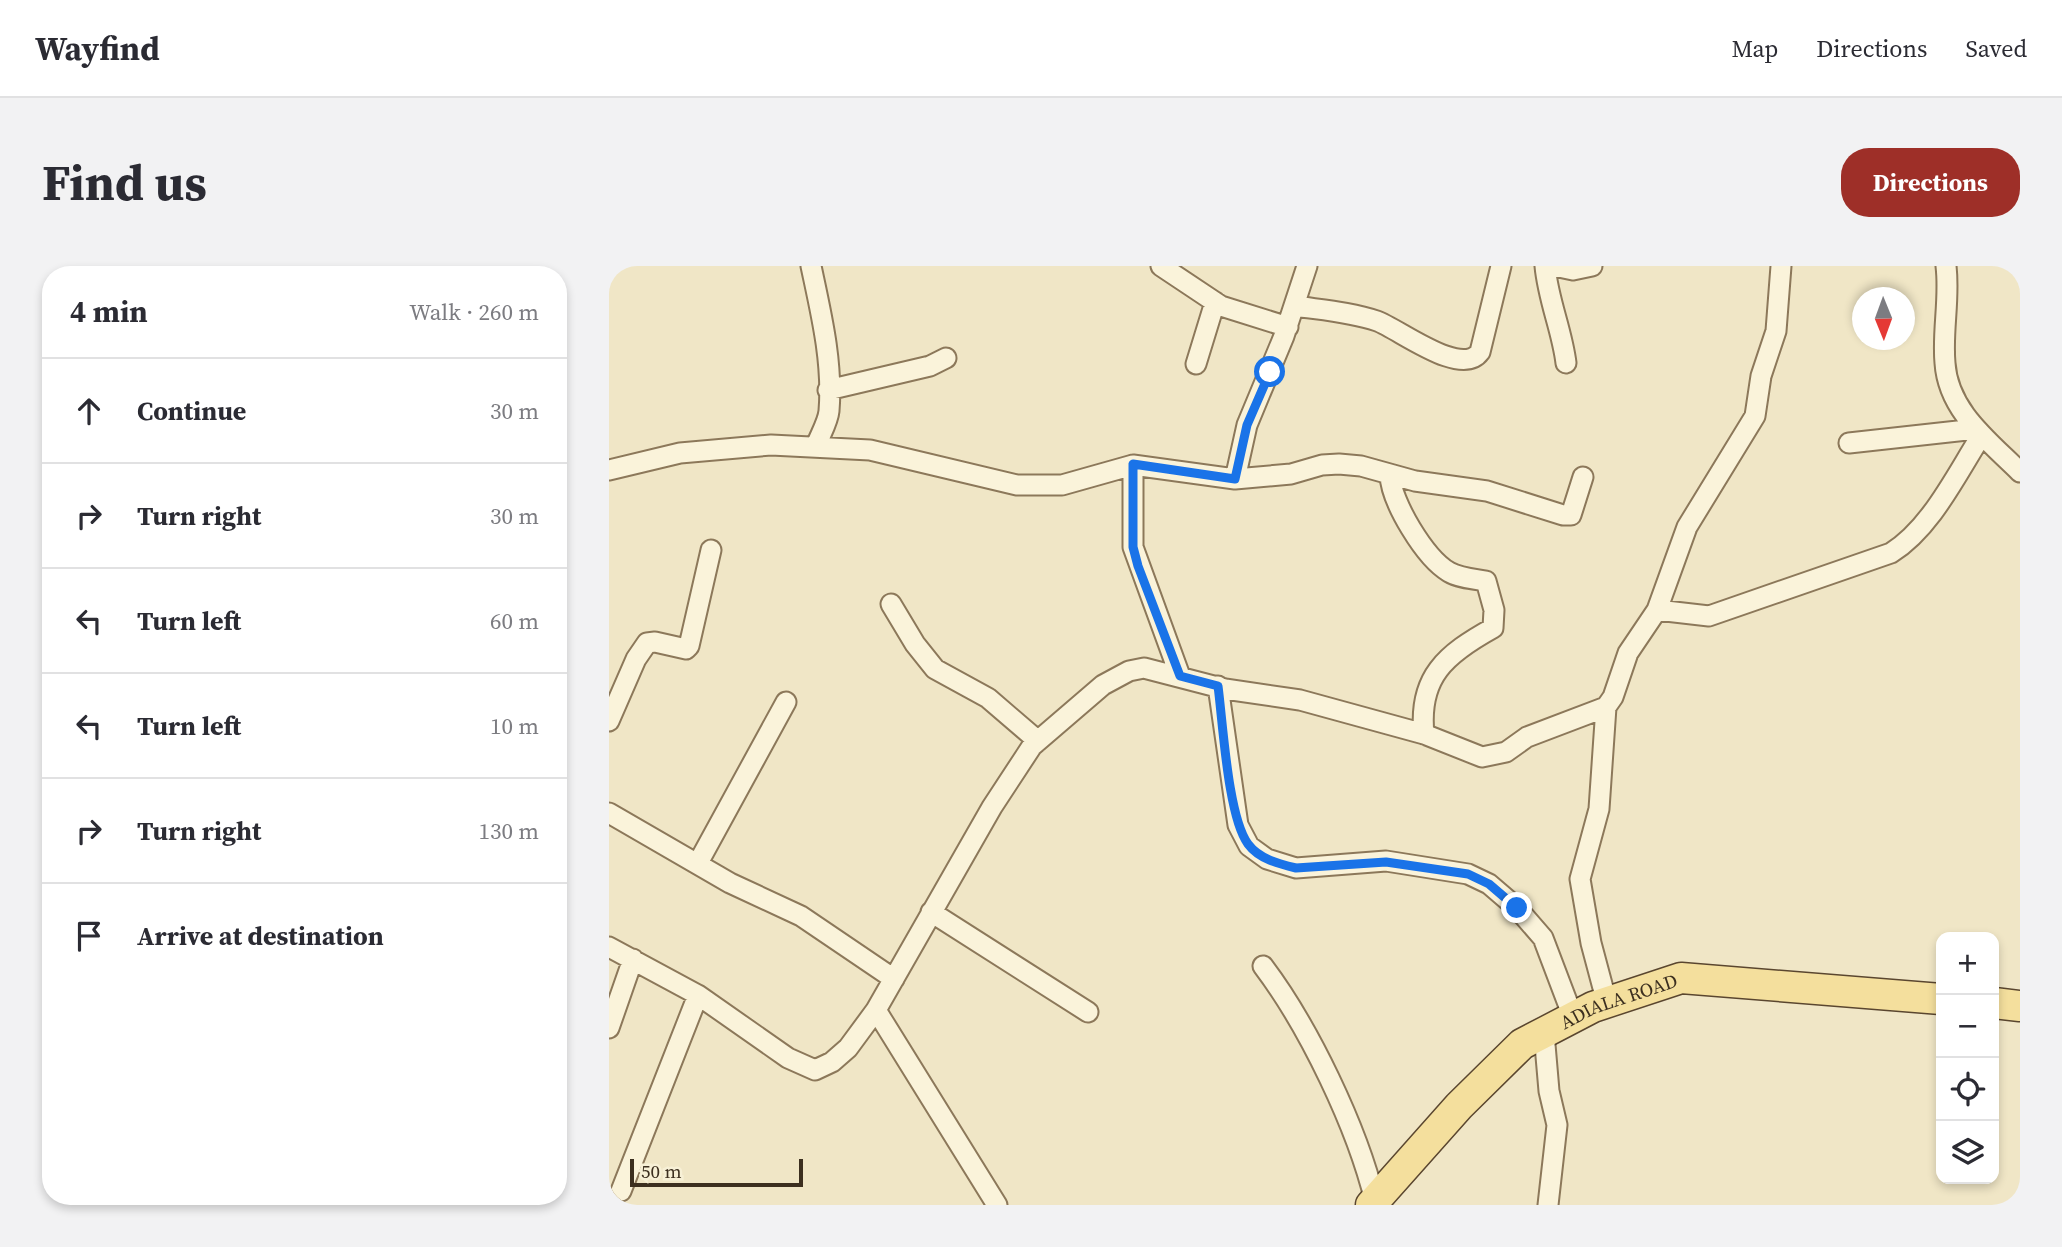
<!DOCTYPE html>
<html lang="en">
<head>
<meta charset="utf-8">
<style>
  :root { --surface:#fff; --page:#f2f2f3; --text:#2b2b33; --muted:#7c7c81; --line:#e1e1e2; --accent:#9e2f28 }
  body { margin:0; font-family:"Source Serif 4",serif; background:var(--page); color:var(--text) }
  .controls { position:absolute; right:21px; bottom:21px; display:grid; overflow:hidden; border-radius:14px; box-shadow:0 4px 10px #0003 }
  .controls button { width:63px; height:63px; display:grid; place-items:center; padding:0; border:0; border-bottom:2px solid var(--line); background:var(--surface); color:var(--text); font:35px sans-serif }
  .compass { position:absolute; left:1243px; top:21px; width:63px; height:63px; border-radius:50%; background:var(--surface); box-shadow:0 4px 10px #0003; rotate:179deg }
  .scale { position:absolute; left:21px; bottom:18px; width:173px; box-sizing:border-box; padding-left:7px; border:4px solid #3c2f1f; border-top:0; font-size:19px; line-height:24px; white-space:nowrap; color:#3c2f1f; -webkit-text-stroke:5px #f7f0d6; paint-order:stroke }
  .stop { position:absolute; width:21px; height:21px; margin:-16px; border:5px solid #1a73e8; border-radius:50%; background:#fff }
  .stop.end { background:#1a73e8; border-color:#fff; box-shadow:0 2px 7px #0008 }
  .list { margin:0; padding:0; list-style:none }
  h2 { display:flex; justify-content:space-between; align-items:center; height:91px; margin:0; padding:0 28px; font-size:30px }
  h2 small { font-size:23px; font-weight:400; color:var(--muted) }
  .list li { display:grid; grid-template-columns:46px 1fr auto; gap:21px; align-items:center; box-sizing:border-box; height:105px; padding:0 28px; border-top:2px solid var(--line) }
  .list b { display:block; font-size:26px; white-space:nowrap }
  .list em { font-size:23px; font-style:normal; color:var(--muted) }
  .icon { flex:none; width:38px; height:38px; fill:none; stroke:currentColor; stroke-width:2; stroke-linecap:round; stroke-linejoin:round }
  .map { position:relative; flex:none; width:1411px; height:939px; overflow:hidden; border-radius:28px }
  header { display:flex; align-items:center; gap:42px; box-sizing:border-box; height:98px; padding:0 35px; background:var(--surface); border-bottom:2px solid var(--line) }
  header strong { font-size:33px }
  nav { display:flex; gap:38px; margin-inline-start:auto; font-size:24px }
  .intro { display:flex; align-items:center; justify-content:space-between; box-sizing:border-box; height:168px; padding:0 42px }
  h1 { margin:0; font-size:49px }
  .button { padding:18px 32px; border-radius:28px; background:var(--accent); color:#fff; font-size:24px; font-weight:700 }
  main { display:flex; gap:42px; padding:0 42px }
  aside { flex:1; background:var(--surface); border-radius:28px; box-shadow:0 4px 10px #0003 }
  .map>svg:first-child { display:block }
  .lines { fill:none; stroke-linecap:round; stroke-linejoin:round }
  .street-casing { stroke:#8c785a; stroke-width:23 }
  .primary-casing { stroke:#5a462f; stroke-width:33 }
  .street { stroke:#faf3da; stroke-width:19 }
  .primary { stroke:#f4df9d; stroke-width:30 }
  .route { stroke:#1a73e8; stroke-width:9 }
  .labels { text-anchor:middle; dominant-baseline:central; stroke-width:5; stroke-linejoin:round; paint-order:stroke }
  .street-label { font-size:19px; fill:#3c2f1f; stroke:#f7f0d6 }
</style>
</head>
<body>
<header>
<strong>Wayfind</strong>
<nav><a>Map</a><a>Directions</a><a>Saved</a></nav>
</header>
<div class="intro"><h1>Find us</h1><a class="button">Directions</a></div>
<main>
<aside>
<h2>4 min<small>Walk · 260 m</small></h2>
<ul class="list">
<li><svg class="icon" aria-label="ahead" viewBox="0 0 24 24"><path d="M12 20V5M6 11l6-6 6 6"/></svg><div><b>Continue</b></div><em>30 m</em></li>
<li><svg class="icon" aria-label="right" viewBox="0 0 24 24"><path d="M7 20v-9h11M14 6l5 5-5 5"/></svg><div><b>Turn right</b></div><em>30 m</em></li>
<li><svg class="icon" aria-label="left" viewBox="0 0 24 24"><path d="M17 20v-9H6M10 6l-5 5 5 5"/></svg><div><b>Turn left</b></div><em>60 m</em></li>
<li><svg class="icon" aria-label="left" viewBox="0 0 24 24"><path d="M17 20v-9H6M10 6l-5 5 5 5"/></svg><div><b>Turn left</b></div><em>10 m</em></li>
<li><svg class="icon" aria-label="right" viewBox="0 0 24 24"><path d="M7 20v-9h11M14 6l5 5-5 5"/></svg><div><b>Turn right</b></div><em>130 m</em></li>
<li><svg class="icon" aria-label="arrive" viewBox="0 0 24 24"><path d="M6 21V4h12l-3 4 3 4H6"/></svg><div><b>Arrive at destination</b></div></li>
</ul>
</aside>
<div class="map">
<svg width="1411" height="939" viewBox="0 0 1411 939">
  <rect width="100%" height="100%" fill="#f0e6c6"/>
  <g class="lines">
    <defs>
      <path id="street" d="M202,0C212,47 224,96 220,145C219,156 211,169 207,180
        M552,0L612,40L679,61
        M936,0C939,34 953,64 957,97
        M945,0L964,4L983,0
        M1337,0C1341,33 1333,65 1336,97C1339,145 1380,175 1411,206
        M686,40C713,44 742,46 768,55C790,63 852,112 871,86L892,0
        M587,98L606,36
        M219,124L321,100L337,92
        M1240,177L1367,163
        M524,199V281L571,410
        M0,204L71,187L162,179L261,184L408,219H453L524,199L626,213L682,208L713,199L730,198L752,200L806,215L878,225L954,249H962L974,211
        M781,209C782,236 816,292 840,306C850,312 865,313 877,315L885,344L884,362C837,388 809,411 815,468
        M626,213L638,159L675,70L698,0
        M282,338L306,378L326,403L379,432L429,475
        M1048,344L1100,350L1282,287C1322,262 1347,209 1372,170
        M609,420L629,559L640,580L658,593L687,602L777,595L859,608L880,618L908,642L934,672L964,751
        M997,441L990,543L971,613L982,677L998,737
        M0,455L27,393L38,377L46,376L77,383L80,380L102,284
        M0,547L121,617L192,650L285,713
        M89,597L177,436
        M322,646L479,746
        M0,681L89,729L179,792L206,804L223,796L239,782L267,744L383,541L423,480L494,419L520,405L535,402L616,423L691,434L815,468L873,491L897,486L918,471L997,441L1004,431L1019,387L1048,344L1078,261L1146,150L1152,110L1167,65L1172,0
        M654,700C700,761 748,861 766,935
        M267,744L388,939
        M0,762L24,693
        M935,767L940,825L948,859L939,939
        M12,925L89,729"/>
      <g id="primary">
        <path d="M1385,737L1411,740"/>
        <path id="s1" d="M762,939L850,840L913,778L984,741L1072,712L1332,733"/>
      </g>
    </defs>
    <use href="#street" class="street-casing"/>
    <use href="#primary" class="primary-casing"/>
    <use href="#street" class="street"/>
    <use href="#primary" class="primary"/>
  </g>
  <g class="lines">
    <path class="route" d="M661,106L638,159L626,213L524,198V281L529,300L571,410L609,420C614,458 619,551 639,578C650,593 670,598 687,602L777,596L859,608L880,618L908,642"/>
  </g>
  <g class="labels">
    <g class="street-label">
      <text stroke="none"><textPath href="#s1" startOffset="327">ADIALA ROAD</textPath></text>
    </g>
  </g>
</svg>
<div class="controls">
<button>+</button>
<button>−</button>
<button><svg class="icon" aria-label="locate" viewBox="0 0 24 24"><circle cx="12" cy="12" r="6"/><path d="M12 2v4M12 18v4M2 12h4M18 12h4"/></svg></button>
<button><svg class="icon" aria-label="layers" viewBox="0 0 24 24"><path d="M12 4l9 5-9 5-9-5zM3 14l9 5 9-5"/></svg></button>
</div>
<svg class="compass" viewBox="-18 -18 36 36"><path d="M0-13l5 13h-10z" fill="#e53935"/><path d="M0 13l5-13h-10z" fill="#7c7c81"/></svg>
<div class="scale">50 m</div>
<div class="stop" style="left:661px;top:106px"></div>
<div class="stop end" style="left:908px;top:642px"></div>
</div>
</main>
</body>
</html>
